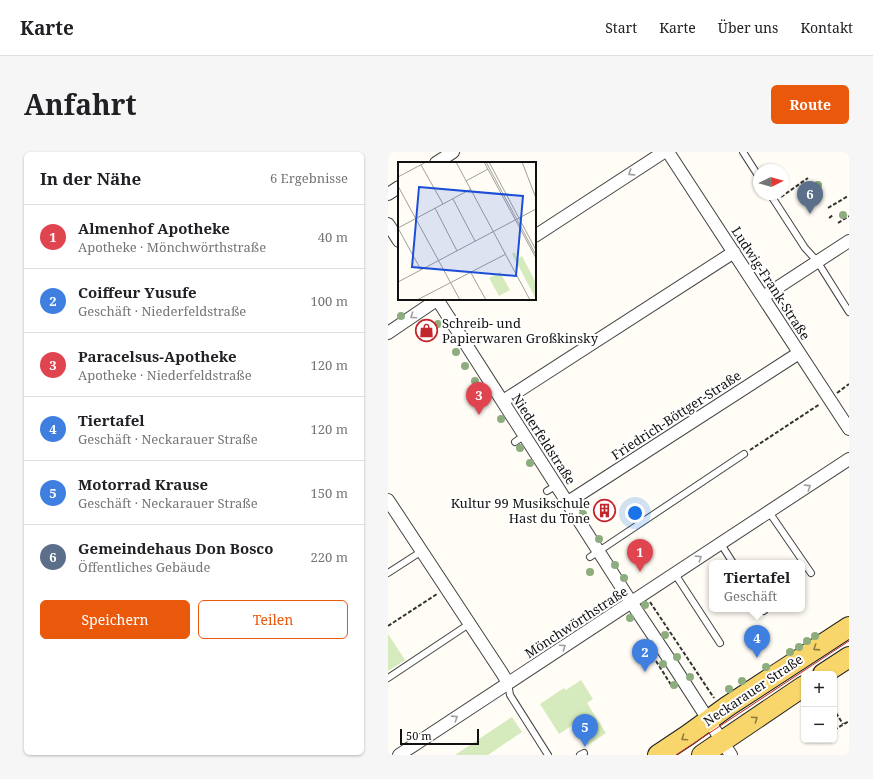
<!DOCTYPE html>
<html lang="de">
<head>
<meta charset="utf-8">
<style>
  :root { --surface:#fff; --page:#f6f6f6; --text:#202124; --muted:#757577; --line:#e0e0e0; --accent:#ea580c }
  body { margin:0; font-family:"Noto Serif",serif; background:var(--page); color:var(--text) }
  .controls { position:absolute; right:12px; bottom:12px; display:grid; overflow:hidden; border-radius:6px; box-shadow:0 1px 3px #0004 }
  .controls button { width:36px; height:36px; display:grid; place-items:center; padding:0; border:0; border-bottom:1px solid var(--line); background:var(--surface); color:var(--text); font:20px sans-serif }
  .compass { position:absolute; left:365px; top:12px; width:36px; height:36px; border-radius:50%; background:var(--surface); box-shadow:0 1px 3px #0004; rotate:85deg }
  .scale { position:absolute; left:12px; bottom:10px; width:79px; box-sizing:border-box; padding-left:4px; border:2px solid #111; border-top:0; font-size:11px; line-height:14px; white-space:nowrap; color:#111; -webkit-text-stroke:3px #fff; paint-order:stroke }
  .you { position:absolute; left:247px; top:361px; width:14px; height:14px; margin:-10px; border:3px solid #fff; border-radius:50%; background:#1a73e8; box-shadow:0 0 0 6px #1a73e833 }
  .badge { display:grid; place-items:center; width:26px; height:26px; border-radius:50%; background:var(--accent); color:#fff; font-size:13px; font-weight:700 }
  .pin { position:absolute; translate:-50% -33px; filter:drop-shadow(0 1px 2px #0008) }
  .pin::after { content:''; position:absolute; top:21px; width:14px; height:12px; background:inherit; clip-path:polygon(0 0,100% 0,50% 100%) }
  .popup { position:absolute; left:321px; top:408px; width:96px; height:52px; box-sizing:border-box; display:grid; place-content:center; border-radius:6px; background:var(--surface); filter:drop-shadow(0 1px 3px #0005); font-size:13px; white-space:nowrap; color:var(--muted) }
  .popup b { font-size:15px; color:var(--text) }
  .popup::after { content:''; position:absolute; left:50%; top:100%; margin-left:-8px; border:8px solid transparent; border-top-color:var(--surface) }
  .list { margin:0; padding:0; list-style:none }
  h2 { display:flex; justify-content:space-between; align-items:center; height:52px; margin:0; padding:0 16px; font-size:17px }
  h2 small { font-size:13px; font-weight:400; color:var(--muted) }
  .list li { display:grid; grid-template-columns:26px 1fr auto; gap:12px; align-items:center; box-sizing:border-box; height:64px; padding:0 16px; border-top:1px solid var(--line) }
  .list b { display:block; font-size:15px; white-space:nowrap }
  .list p { margin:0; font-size:13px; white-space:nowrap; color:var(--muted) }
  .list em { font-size:13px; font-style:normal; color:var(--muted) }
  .actions { display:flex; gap:8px; padding:12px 16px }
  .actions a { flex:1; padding:9px 0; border:1px solid var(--accent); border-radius:6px; text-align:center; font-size:14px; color:var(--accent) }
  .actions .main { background:var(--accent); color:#fff }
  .map { position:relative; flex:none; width:461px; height:603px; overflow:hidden; border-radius:6px }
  header { display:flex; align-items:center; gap:24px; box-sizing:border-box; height:56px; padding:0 20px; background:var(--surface); border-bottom:1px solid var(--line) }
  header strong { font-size:19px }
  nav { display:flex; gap:22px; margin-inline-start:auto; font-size:14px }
  .intro { display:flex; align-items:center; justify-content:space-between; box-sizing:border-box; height:96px; padding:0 24px }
  h1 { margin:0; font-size:28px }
  .button { padding:10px 18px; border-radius:6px; background:var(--accent); color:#fff; font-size:14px; font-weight:700 }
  main { display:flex; gap:24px; padding:0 24px }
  aside { flex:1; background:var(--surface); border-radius:6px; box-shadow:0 1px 3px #0004 }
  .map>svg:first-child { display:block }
  .park { fill:#d5ebbd }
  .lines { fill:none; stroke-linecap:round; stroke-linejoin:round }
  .service-casing { stroke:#444; stroke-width:8 }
  .minor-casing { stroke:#444; stroke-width:14 }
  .primary-casing { stroke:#222; stroke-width:22 }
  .path { stroke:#333; stroke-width:2; stroke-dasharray:4 2; stroke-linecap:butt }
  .service { stroke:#fff; stroke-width:6 }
  .minor { stroke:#fff; stroke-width:12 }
  .primary { stroke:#f9d66b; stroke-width:20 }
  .tram { stroke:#c4262e; stroke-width:1 }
  .tree { fill:#8dad7f }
  .oneway { stroke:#a0a0a0 }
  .oneway2 { stroke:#917d42 }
  .labels { text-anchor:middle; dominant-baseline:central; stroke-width:4; stroke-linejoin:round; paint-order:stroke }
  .street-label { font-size:13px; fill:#111; stroke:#fff }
  .poi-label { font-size:13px; fill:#111; stroke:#fff; text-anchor:start }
  .inset-road { fill:none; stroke:#a09f9a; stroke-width:1 }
  .view { fill:#1d4ed8; fill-opacity:0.15; stroke:#1d4ed8; stroke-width:2 }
  .inset-edge { fill:none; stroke:#111; stroke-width:2 }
</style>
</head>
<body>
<header>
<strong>Karte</strong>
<nav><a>Start</a><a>Karte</a><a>Über uns</a><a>Kontakt</a></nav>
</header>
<div class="intro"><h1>Anfahrt</h1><a class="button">Route</a></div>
<main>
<aside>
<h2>In der Nähe<small>6 Ergebnisse</small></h2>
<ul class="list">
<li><span class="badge" style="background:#e0444e">1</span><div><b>Almenhof Apotheke</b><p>Apotheke · Mönchwörthstraße</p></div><em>40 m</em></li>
<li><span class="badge" style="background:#3f7fe0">2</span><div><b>Coiffeur Yusufe</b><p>Geschäft · Niederfeldstraße</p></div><em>100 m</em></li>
<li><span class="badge" style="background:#e0444e">3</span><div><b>Paracelsus-Apotheke</b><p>Apotheke · Niederfeldstraße</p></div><em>120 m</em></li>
<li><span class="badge" style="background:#3f7fe0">4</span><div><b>Tiertafel</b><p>Geschäft · Neckarauer Straße</p></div><em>120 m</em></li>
<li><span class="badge" style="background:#3f7fe0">5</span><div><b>Motorrad Krause</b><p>Geschäft · Neckarauer Straße</p></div><em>150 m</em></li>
<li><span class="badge" style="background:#5c6f8a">6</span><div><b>Gemeindehaus Don Bosco</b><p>Öffentliches Gebäude</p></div><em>220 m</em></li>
</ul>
<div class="actions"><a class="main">Speichern</a><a>Teilen</a></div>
</aside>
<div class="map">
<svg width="461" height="603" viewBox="0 0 461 603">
  <rect width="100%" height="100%" fill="#fffdf5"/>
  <path class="park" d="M0,482L17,508L0,519Z
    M193,528L205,547L199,551L218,581L200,593L186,572L171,582L152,552L176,536L178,538Z
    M124,565L134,580L100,603H67Z"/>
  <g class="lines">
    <defs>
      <path id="service" d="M355,0L371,25
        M382,42L417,96L429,109L461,160
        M94,241L105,233
        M127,290L137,283
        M159,339L169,333
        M381,360L423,421
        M333,392L345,411
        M202,405L356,302
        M0,421L34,399
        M287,422L332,491
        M375,457L376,459
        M0,526L81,472
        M120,531L122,543L160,603
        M192,603L196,601"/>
      <path id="minor" d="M280,0L461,277
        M48,11L65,0
        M0,42L11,35
        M0,72L11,89
        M147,84L276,0
        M375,145L461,89
        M49,147L243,450L285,513L343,603
        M0,181L50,147
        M115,249L346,100
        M0,348L114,521L120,531
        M180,350L411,201
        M11,603L461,307"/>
      <path id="primary" d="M435,522L461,505
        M270,603L300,583L340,554L461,475
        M314,603L416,534"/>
    </defs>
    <use href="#service" class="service-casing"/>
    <use href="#minor" class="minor-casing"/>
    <use href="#primary" class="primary-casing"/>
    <path class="path" d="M393,45L420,26
      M440,56L460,44
      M441,66L445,63
      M450,71L461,64
      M449,241L461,232
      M362,298L432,252
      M262,450L326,546
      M0,474L49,442
      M268,509L285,536
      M448,561L455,572
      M446,578L461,569"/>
    <use href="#service" class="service"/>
    <use href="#minor" class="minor"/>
    <use href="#primary" class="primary"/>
    <path class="tram" d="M288,603L461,489"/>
  </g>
  <g class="tree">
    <circle cx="430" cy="33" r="4"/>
    <circle cx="455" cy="63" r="4"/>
    <circle cx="13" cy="164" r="4"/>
    <circle cx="50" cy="172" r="4"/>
    <circle cx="68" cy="200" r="4"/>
    <circle cx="77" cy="214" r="4"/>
    <circle cx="87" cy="229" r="4"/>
    <circle cx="113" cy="267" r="4"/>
    <circle cx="132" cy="296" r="4"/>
    <circle cx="142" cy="311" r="4"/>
    <circle cx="195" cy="362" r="4"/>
    <circle cx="211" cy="387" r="4"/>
    <circle cx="227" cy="413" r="4"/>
    <circle cx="202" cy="420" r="4"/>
    <circle cx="236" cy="426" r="4"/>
    <circle cx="257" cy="453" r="4"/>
    <circle cx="242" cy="466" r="4"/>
    <circle cx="277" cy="483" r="4"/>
    <circle cx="427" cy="484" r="4"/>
    <circle cx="419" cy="489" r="4"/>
    <circle cx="262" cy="492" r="4"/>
    <circle cx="411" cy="495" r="4"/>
    <circle cx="402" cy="500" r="4"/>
    <circle cx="289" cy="505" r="4"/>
    <circle cx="275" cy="512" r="4"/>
    <circle cx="378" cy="515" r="4"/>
    <circle cx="302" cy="525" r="4"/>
    <circle cx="354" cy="529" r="4"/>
    <circle cx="286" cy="533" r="4"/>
    <circle cx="341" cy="537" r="4"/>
  </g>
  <defs><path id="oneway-chevron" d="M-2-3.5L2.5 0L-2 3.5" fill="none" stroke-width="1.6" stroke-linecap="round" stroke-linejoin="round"/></defs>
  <g class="oneway">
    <use href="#oneway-chevron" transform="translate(243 21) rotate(147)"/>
    <use href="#oneway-chevron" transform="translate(25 164) rotate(146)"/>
    <use href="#oneway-chevron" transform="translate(420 335) rotate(-33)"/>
    <use href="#oneway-chevron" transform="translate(311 406) rotate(-33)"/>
    <use href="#oneway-chevron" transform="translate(175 495) rotate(-34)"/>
    <use href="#oneway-chevron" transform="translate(67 566) rotate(-33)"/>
  </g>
  <g class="oneway2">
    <use href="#oneway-chevron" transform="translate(428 496) rotate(147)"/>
    <use href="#oneway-chevron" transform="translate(367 567) rotate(-34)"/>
    <use href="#oneway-chevron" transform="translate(296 586) rotate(146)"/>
  </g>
  <defs>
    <symbol id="shop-ring" viewBox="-11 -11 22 22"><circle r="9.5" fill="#fff" stroke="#c4262e" stroke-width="1.5"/><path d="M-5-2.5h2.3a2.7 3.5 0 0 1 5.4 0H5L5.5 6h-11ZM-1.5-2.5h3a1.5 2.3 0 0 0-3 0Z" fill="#c4262e"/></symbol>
    <symbol id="building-ring" viewBox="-11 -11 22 22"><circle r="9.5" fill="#fff" stroke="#c4262e" stroke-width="1.5"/><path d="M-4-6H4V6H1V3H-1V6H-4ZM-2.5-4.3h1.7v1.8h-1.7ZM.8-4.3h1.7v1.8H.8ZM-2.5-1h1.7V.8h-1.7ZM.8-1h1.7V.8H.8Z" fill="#c4262e"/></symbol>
  </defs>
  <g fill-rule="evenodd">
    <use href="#shop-ring" x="26" y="166" width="25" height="25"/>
    <use href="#building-ring" x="204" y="346" width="25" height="25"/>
  </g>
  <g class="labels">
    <g class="street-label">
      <text transform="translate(383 131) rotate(57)">Ludwig-Frank-Straße</text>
      <text transform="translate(288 263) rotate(-33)">Friedrich-Böttger-Straße</text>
      <text transform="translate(156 287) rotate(57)">Niederfeldstraße</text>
      <text transform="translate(188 470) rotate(-33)">Mönchwörthstraße</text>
      <text transform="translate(365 538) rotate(-34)">Neckarauer Straße</text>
    </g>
    <g class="poi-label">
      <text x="54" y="171">Schreib- und<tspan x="54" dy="15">Papierwaren Großkinsky</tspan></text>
      <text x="202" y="351" text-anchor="end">Kultur 99 Musikschule<tspan x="202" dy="15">Hast du Töne</tspan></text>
    </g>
  </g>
  <g transform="translate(10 10)">
    <rect width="138" height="138" fill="#fffdf5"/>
    <path d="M116,90L120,97L124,94L138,121V137L114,92ZM102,110L112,128L101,134L91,116Z" fill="#d5ebbd"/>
    <path class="inset-road" d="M58,0L132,138M86,0L138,96M88,0L138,93M91,0L138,88M124,0L138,36M23,3L45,42M0,15L28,0M68,19L90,7M0,24L62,138M55,37L77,79M37,46L59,89M0,66L73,27M0,66L23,108M73,111L88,138M0,120L138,47M19,138L108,92"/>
    <path class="view" d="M21,25L125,34L118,114L14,105Z"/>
    <rect width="138" height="138" class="inset-edge"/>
  </g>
</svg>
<div class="controls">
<button>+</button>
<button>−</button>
</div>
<svg class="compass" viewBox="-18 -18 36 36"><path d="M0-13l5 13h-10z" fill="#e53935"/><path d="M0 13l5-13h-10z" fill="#757577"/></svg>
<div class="scale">50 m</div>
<div class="you"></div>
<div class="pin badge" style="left:252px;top:420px;background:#e0444e">1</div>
<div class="pin badge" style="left:257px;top:520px;background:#3f7fe0">2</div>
<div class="pin badge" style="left:91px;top:263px;background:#e0444e">3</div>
<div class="pin badge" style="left:369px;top:506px;background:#3f7fe0">4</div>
<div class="popup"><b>Tiertafel</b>Geschäft</div>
<div class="pin badge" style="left:197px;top:595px;background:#3f7fe0">5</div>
<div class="pin badge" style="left:422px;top:62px;background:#5c6f8a">6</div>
</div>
</main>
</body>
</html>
